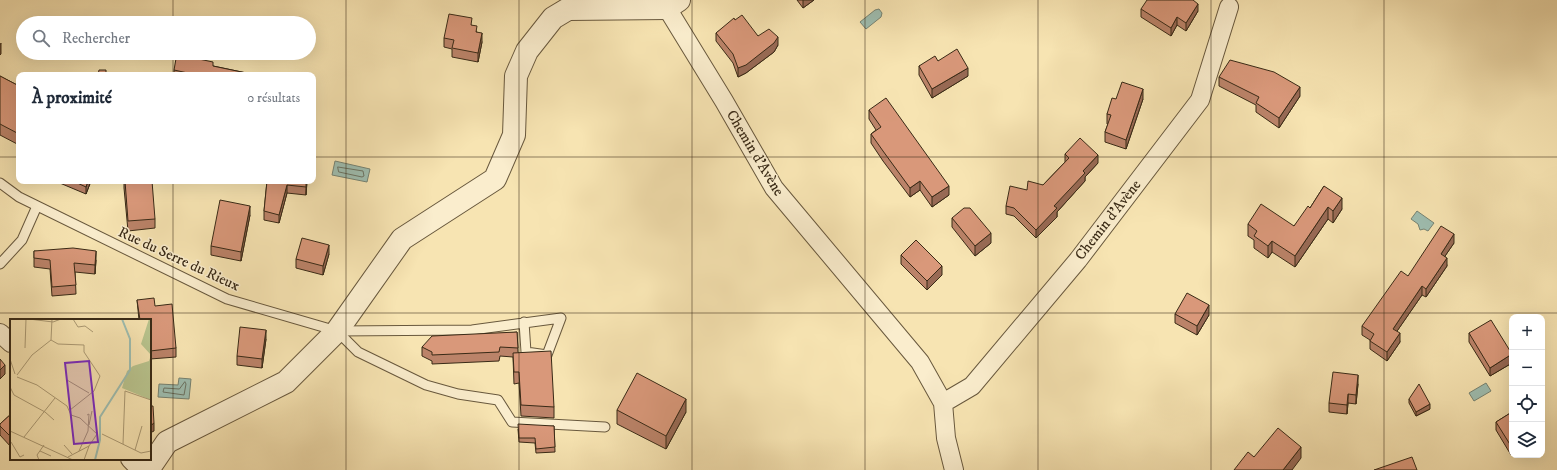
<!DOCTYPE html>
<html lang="fr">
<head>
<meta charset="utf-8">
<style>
  :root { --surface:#fff; --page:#f2f2f3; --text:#1f2937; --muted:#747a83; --line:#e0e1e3 }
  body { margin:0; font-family:"IM FELL DW Pica",serif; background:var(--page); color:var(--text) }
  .controls { position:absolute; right:12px; bottom:12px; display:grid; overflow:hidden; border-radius:8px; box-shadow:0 4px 16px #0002 }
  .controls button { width:36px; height:36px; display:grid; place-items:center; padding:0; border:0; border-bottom:1px solid var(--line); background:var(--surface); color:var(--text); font:20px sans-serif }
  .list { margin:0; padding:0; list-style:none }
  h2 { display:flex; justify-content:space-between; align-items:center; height:52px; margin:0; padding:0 16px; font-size:17px }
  h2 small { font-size:13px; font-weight:400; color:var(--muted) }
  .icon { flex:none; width:22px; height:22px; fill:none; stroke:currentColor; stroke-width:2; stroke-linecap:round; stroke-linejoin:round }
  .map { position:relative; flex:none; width:1557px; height:470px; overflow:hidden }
  .search { position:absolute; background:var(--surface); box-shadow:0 4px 16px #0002; left:16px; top:16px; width:300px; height:44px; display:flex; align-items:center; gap:10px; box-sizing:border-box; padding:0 14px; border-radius:22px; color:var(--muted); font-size:15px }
  .panel { position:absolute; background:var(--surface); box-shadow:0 4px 16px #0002; left:16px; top:72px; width:300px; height:112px; border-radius:8px }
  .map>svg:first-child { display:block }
  .water { fill:#9ebeb1; stroke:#768373 }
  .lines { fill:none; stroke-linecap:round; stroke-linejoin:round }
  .shore { stroke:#6c7464; stroke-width:1 }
  .service-casing { stroke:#68583d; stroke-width:11 }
  .minor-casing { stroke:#68583d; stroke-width:20 }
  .tertiary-casing { stroke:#68583d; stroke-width:24 }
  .service { stroke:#faedcd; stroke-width:9 }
  .minor { stroke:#faedcd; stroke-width:18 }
  .tertiary { stroke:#faedcd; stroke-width:22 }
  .wall { fill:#bb8369; stroke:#392a16 }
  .shaded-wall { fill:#986a55; stroke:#392a16 }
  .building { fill:#d9987a; stroke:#392a16 }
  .grid { fill:none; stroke:#392a16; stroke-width:1; stroke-opacity:0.55 }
  .labels { text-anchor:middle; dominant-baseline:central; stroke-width:3; stroke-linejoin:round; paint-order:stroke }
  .street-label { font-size:15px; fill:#392a16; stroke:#faedcd }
  .inset-river { fill:none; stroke:#9ebeb1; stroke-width:2 }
  .inset-road { fill:none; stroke:#ab9a74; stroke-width:1 }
  .view { fill:#7b2cbf; fill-opacity:0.15; stroke:#7b2cbf; stroke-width:2 }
  .inset-edge { fill:none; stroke:#392a16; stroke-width:2 }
</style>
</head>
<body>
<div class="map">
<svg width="1557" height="470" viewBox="0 0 1557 470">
  <rect width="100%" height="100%" fill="#f7e4b2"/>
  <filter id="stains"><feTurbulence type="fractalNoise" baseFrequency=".005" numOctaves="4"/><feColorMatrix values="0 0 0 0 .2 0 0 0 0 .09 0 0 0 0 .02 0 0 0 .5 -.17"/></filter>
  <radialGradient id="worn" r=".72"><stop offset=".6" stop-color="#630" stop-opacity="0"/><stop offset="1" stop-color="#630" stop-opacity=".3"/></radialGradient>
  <path class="water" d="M879,9L882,13L881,17L866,29L860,22L875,10Z
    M335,161L370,169L367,182L332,175Z
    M1417,211L1434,223L1428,231L1424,229L1420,230L1418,224L1411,219Z
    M179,378L191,379L189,399L158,397L159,384L178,385Z
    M1486,383L1491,391L1474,401L1469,393Z"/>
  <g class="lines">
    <path class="shore" d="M338,167L363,171L364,176L362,177L339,172Z
      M185,382L186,384L184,395L163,392L164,388L179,389Z"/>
    <defs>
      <path id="service" d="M0,183L19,197L227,299L337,331L472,330L561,318L547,355L526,352L524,322
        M0,264L22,240L37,206
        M337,331L358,352L426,385L458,394L498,400L512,422L605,427"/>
      <path id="minor" d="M667,8L724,101L774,188L920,362L943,403L946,438L954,470
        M0,333L11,343
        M943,403L972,386L1078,260L1200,100L1229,7
        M130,459L141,470"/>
      <path id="tertiary" d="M148,470L167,442L286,382L337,331L402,239L495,179L514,135L516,76L527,51L553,18L568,9L667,8L679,0"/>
    </defs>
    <use href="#service" class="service-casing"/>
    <use href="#minor" class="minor-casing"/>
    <use href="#tertiary" class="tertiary-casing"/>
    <use href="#service" class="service"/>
    <use href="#minor" class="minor"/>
    <use href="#tertiary" class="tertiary"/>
  </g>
  <path class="wall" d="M797,0H814L803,8Z
    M1141,9L1198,11L1186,31L1177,25L1171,36L1141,17Z
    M735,20L758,36L778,45L774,52L746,73L738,77L733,63L716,41V33Z
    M472,25L477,32L482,42L478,62L452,57V49L444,47V38Z
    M196,53V59L213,66L256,75H174V70Z
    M938,61L968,76L932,98L919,75V66Z
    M0,76L19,86V145L0,135Z
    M1219,77L1300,96L1279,128L1256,112V105L1219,86Z
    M1116,99H1143L1126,149L1105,142V132L1108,124H1107V114Z
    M869,110L949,195L932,207L920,190L910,197L883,161L871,143V134L876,130L869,119Z
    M1065,154L1098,163L1085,177V181L1057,212V217L1036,238L1014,216L1006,214V206L1027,190L1043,185L1065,162Z
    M55,181H91L86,194Z
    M124,181L155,219V228L128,231L124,188Z
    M267,181H307L306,195L287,193L279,223L264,220V211Z
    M1324,186L1342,209L1333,223L1328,219L1295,267L1272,252L1268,258L1254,248V240L1248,236V224L1294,226L1310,208Z
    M250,215L241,261L211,255V246Z
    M952,218L991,243L975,256L952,227Z
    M1454,243L1445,256L1447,266L1426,297L1422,295L1397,331L1400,342L1387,361L1370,349V340L1362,335V326L1408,276Z
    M34,251L96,260L95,274L75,272L76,294L52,296L50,269L34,267Z
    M329,254L323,275L296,268V259Z
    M901,255L942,275L927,290L901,264Z
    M137,300L155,306L176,348V357L150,359V320H139Z
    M1175,314L1209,315L1197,335L1175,323Z
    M517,332L518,352L554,407V418L521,416L519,383L514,384L513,357L500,356L499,361L432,364V361L422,356V347Z
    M1469,333L1512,363L1490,376L1469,342Z
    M266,339L262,368L237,365V356Z
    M1358,384L1356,404L1348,403L1347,414L1329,412V403Z
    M1409,399L1430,409L1416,416L1409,403Z
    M617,410L686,412L666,449L617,424Z
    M1512,412L1511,455L1496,430V422Z
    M11,414V447L0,435V424Z
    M554,426L555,452L536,453L535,443L519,442L518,429Z"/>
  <path class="shaded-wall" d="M803,0H814L803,8Z
    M1198,4V11L1186,31V23Z
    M1177,17V25L1171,36V28Z
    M482,33V42L478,62V53Z
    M778,37V45L774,52L746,73L738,77V68Z
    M1,43V54L0,55V45Z
    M195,53H196V58L194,70V58Z
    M968,68V76L932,98V89Z
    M1300,87V96L1279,128V118Z
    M1143,89V99L1126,149V140Z
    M1098,155V163L1085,177V181L1057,212V217L1036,238V230L1054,206L1083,171Z
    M88,181H91L86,194V187Z
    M306,181H307L306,195Z
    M920,181V190L910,197V188Z
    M287,185V193L279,223V215Z
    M949,186V195L932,207V197Z
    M1342,198V209L1333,223V211Z
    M250,206V215L241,261V252Z
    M1328,207V219L1295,267V256Z
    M991,233V243L975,256V246Z
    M1454,234V243L1441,262V254Z
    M1272,241V252L1268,258V246Z
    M329,245V254L323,275V266Z
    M96,251V260L95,274V265Z
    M1447,258V266L1426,297V289Z
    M942,266V275L927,290V281Z
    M1422,286V295L1393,337V329Z
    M1209,305V315L1197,335V326Z
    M266,330V339L262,368V359Z
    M1400,333V342L1387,361V352Z
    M1512,354V363L1490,376V368Z
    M5,365V374L0,379V370Z
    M1358,375V384L1356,404V395Z
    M1348,394V403L1347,414V405Z
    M686,399V412L666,449V436Z
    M1430,404V409L1416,416V412Z
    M154,423V431L150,433V426Z
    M1301,447V458L1292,470H1283Z"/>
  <path class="building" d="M1147,0H1193L1198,4L1186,23L1177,17L1171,28L1141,9Z
    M449,14L472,18L471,25L477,26L476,32L482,33L478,53L452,48L454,40L444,38Z
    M742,15L758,36L769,29L778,37L774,43L746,65L738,68L733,54L716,33L734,18L735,20Z
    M957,49L968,68L932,89L919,66L935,56L938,61Z
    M177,53H195L194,58L213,62V66L256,75H197L174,70Z
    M1230,60L1274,72L1300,87L1279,118L1256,103L1259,97L1219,77Z
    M99,70H106V75H98Z
    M0,76L19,86V134L0,124Z
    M1122,82L1143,89L1126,140L1105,132L1111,115L1107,114L1112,98L1116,99Z
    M886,98L949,186L932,197L920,181L910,188L883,151L871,134L881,127L869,110Z
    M1080,138L1098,155L1083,171L1085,173L1054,206L1057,208L1036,230L1014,208L1006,206L1010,186L1027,190L1028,181L1043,185L1069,158L1065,154Z
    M73,181H88L86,187Z
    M125,181H152L155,219L128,221Z
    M267,181H306V187L287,185L279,215L264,211Z
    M1324,186L1342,198L1333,211L1328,207L1295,256L1272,241L1268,246L1254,236L1257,231L1248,224L1261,204L1294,226L1308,206L1310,208Z
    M220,200L250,206L241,252L211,246Z
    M964,208H970L991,233L975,246L952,218Z
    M1441,226L1454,234L1441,254L1447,258L1426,289L1422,286L1393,329L1400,333L1387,352L1370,341L1374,334L1362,326L1401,271L1408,276Z
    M302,238L329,245L323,266L296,259Z
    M916,240L942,266L927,281L901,255Z
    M73,248L96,251L95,265L74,263L76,285L52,287L50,260L34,258V251Z
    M1187,293L1209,305L1197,326L1175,314Z
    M154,298L155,306L172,304L176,348L150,351V320H140L137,300Z
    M1491,320L1512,354L1490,368L1469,333Z
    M240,327L266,330L262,359L237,356Z
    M517,332L518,348L500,347L499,352L432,355V352L422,347L432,336Z
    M551,351L554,407L521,405L519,372H514L513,353Z
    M0,359L5,365L0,370Z
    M1333,372L1358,375L1356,395L1348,394L1347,405L1329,403Z
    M637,373L686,399L666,436L617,410Z
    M1419,384L1430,404L1416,412L1409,399Z
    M150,401V406H153L154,423L150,426Z
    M1512,412V446H1511L1496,422Z
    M11,414V437L0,426V424Z
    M518,424L554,426L555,447L536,449L535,438H519Z
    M1278,428L1301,447L1283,470H1234L1248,452L1254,457Z
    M1412,457L1417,470H1374Z"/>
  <path class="grid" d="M173,0V23M346,0V470M519,0V470M692,0V470M865,0V470M1038,0V470M1211,0V470M1384,0V470M173,53V75M0,157H19M313,157H1557M173,181V470M0,313H1557"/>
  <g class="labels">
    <g class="street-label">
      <text transform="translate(755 153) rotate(59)">Chemin d'Avène</text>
      <text transform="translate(1108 220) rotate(-52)">Chemin d'Avène</text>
      <text transform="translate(179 259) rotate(25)">Rue du Serre du Rieux</text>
    </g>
  </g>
  <g transform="translate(10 319)">
    <rect width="141" height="141" fill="#f7e4b2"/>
    <path d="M139,0H141V81L112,69L117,52L123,47L139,42L141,36L131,25Z" fill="#b9c58f"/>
    <path class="inset-river" d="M85,141L90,121V98L120,51V20L112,0"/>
    <path class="inset-road" d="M19,0L43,3L51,0M63,0L68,8L75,7L83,13M41,21L48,25L74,26V33L90,57L84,72L60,91M15,29L16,0M0,40L5,55M7,56L22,36L41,21L42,0M7,58L27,66L57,87L61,96L70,99L87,115M57,61L79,74M0,68L4,76L35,93L44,101M79,106L82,92M0,112L63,141M92,115L131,134L141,132M14,118L45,79M1,123L10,138L14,136M113,125L115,72L141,81M54,126L62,135M125,131L132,107M30,132L41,137M69,132L78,112L79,95L77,96M58,138L79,127M29,141L27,136L34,126M74,141L79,127L87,115"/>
    <path class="view" d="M79,42L88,123L64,125L55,44Z"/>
    <rect width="141" height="141" class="inset-edge"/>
  </g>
  <rect width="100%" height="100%" filter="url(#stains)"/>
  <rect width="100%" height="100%" fill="url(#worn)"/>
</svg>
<div class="controls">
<button>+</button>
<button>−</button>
<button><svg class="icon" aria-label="locate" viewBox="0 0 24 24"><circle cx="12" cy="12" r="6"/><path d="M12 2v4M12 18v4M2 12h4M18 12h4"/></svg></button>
<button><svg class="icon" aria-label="layers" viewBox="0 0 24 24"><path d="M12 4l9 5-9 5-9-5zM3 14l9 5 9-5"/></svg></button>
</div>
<div class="search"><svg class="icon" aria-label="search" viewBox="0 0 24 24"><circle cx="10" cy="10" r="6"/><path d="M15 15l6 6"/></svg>Rechercher</div>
<section class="panel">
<h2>À proximité<small>0 résultats</small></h2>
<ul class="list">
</ul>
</section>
</div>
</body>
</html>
